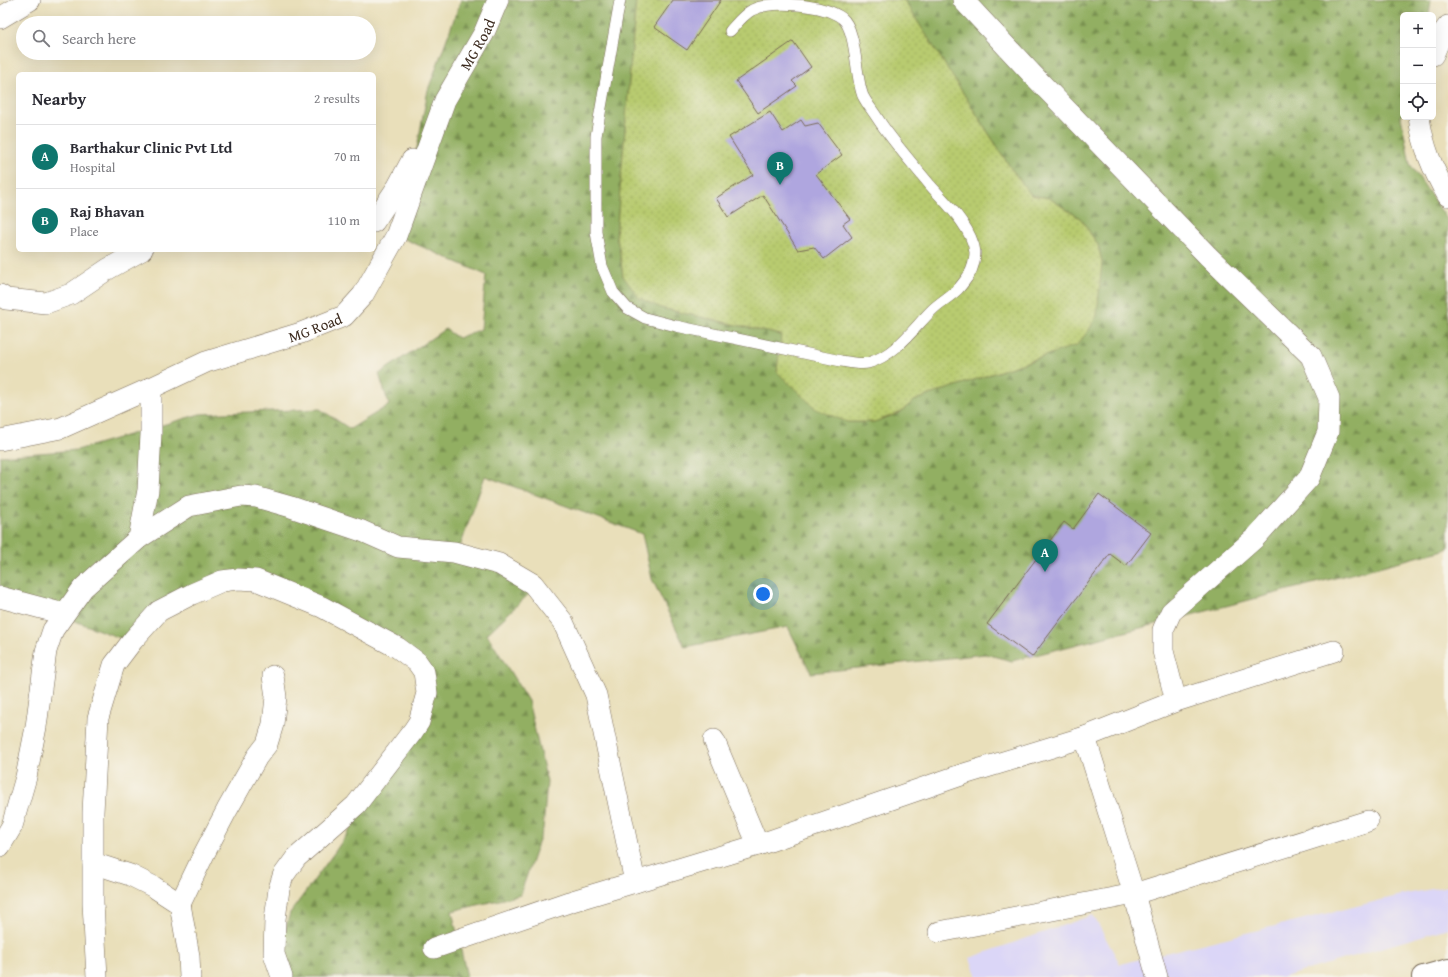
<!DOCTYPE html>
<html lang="en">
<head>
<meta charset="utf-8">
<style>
  :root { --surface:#fff; --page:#f7f7f7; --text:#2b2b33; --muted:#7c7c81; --line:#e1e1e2; --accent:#0f766e }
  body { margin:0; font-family:"Gentium Book Plus",serif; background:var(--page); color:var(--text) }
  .controls { position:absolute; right:12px; top:12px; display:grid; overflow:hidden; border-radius:6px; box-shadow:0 4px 16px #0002 }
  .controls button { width:36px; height:36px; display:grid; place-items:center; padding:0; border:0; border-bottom:1px solid var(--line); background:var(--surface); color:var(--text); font:20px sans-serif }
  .you { position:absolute; left:763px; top:594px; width:14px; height:14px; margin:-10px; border:3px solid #fff; border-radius:50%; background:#1a73e8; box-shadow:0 0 0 6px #1a73e833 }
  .badge { display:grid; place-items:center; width:26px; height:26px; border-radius:50%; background:var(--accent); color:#fff; font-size:13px; font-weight:700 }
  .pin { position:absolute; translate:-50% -33px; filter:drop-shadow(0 1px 2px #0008) }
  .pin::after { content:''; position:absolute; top:21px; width:14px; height:12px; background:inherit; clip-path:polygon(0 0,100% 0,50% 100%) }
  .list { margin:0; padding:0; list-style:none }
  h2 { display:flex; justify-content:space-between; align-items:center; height:52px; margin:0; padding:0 16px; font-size:17px }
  h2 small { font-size:13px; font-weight:400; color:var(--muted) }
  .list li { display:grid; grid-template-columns:26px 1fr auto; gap:12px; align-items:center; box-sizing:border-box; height:64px; padding:0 16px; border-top:1px solid var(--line) }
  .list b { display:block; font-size:15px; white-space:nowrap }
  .list p { margin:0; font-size:13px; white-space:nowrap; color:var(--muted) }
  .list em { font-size:13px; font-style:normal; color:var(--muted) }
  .icon { flex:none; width:22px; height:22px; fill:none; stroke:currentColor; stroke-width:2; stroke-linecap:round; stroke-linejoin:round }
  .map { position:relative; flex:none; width:1448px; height:977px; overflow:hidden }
  .search { position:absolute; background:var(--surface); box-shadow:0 4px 16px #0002; left:16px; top:16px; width:360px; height:44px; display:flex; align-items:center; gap:10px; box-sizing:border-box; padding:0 14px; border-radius:22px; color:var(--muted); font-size:15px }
  .panel { position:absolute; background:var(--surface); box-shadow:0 4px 16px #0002; left:16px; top:72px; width:360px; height:180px; border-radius:6px }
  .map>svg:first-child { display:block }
  .built { fill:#dbd6f7 }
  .forest { fill:url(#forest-firs); stroke:#666c40 }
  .garden { fill:url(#garden-dots); stroke:#7a7a46 }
  .building { fill:#afa6df }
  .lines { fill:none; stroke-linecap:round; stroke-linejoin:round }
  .service-casing { stroke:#786955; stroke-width:12 }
  .minor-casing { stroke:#786955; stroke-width:22 }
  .tertiary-casing { stroke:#786955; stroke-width:24 }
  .service { stroke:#fff; stroke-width:11 }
  .minor { stroke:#fff; stroke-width:21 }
  .tertiary { stroke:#fff; stroke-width:22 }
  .labels { text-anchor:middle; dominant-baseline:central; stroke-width:3; stroke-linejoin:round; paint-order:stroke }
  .street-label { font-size:15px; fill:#3b2a1e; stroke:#f7f3e8 }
</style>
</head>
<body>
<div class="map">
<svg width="1448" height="977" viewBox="0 0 1448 977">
  <defs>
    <pattern id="forest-firs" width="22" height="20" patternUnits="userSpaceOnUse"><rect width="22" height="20" fill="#92af62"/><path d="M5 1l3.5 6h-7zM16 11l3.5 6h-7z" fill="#788f50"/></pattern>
    <pattern id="garden-dots" width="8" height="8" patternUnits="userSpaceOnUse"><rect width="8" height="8" fill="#b8cb6f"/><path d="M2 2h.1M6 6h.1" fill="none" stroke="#9fae60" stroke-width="1.8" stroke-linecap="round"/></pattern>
  </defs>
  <rect width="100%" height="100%" fill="#f7f3e8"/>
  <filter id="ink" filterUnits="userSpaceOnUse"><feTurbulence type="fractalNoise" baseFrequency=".025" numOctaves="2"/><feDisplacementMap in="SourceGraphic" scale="8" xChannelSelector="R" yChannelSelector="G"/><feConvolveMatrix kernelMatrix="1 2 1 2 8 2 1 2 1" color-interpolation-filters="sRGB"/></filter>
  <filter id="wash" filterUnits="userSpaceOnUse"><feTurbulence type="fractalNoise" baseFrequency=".012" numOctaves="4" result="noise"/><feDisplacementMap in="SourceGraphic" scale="16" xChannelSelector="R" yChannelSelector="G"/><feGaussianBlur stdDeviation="0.9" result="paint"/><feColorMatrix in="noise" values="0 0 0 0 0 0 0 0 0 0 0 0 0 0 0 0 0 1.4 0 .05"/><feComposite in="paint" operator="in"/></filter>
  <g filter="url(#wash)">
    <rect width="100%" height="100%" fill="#e9dfba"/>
    <path class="built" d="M1448,886V928L1284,977H977L970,958L1093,915L1120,964L1406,894Z"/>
    <path class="forest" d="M461,0H636L616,237L619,247L623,276L661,308L781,335L848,422H874L899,413L914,401L932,394L1045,356L1102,262L1098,245L1081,219L1049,198L1031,195L1010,167L904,0H1431L1429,15H1403V113L1401,117L1410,164L1448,221V548L1444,550L1012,661L985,654L811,673L788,627L685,647L652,579L642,534L485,476L460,547L533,590L487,634L528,701L547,782L543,829L520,895L452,911L467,977H278L277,957L290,913L334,853L425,721L431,672L285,584L198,593L128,641L46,610L0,600V456L77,450L200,414L320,409L350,429L389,405L379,374L445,329L458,338L481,329L486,275L400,237L428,90Z"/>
    <path class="garden" d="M636,0H904L1010,167L1031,195L1049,198L1081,219L1098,245L1102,262L1097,315L1089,330L1077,345L932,394L914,401L899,413L874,422H847L816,409L777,372L781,335L661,308L639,298L623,276L619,247L616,237Z"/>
    <g id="blocks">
      <path class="building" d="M673,0H721L687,50L654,27Z
        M793,41L811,67L792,81L797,86L758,113L736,81Z
        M770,112L783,132L801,120L805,126L818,123L842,155L816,174L850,219L843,224L852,237L824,259L814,247L798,250L763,195L728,217L716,198L753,175L729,137Z
        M1099,494L1151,533L1126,566L1110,554L1032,657L987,624L1064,522L1073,529Z"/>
    </g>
  </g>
  <g filter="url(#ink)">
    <use href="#blocks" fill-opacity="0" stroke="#786955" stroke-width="1"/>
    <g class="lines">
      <defs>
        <path id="service" d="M620,0L596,136V232L602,266L613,292L627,308L645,318L676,326L841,361C849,362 861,365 868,363C896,355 913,329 932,310C940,302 950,297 958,289C962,285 966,279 969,275C973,268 975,260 975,252C972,227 945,202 930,185C912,163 893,142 878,119C873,111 867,104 863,96C855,77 857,30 842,18C823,4 772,0 752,10C743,15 737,23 730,31"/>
        <g id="minor">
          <path d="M963,0L1032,74L1208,256L1311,356L1329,398L1328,432L1309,478L1255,538L1171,612L1163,630V651L1176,701"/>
          <path d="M0,18L30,0"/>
          <path d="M1433,55L1442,34L1448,26"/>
          <path d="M1419,117C1423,147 1433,170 1448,196"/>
          <path d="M374,222L398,186L412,160"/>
          <path d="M0,295L6,299L46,303L71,294L108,269L142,250"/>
          <path id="s1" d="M0,440L61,428L151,388L206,362L301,333L344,316L363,295L396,236L445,100L484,33L498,0"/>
          <path d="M139,538L189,506L241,496L256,497L291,507L362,531L398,547L454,552L499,564L533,584L563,622L596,695L635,882"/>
          <path d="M0,597L64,614"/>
          <path d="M1085,737L1134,894L1157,977"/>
          <path d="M714,740L758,845"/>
          <path d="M0,846L12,826L26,777L36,727L46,651L53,630L83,588L139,538L148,490L151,434V388"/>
          <path d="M93,863L130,875L154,887L180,904L189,956L190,977"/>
          <path d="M180,904L204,854L227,810L257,757L267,744L273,724L276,697L273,676"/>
          <path d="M939,932L1134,894L1368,821"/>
          <path d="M434,948L569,902L758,845L964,774L1085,737L1176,701L1334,651"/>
          <path d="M97,977L93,903V812L98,718L114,665L133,640L159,611L192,594L222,581L238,579L256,580L322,607L398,648L417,662L424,672L427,693L419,722L413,731L356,805L296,858L283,876L279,889L275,919L274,954L282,977"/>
        </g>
        <path id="tertiary" d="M1423,977L1448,970"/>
      </defs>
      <use href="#service" class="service-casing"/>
      <use href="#minor" class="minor-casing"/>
      <use href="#tertiary" class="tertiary-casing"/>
      <use href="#service" class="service"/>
      <use href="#minor" class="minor"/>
      <use href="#tertiary" class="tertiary"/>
    </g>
  </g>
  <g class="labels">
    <g class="street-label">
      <text stroke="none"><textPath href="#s1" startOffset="672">MG Road</textPath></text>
      <text stroke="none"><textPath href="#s1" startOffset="336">MG Road</textPath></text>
    </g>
  </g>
</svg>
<div class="controls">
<button>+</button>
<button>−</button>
<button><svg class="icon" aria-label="locate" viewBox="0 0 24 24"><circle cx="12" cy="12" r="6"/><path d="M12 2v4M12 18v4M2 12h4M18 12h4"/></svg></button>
</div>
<div class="you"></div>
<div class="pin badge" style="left:1045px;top:572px">A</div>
<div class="pin badge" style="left:780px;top:185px">B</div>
<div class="search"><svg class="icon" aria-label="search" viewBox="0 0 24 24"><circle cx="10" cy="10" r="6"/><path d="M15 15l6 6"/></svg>Search here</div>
<section class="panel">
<h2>Nearby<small>2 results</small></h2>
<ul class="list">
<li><span class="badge">A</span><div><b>Barthakur Clinic Pvt Ltd</b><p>Hospital</p></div><em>70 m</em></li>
<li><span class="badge">B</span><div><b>Raj Bhavan</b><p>Place</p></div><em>110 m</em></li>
</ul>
</section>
</div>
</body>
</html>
